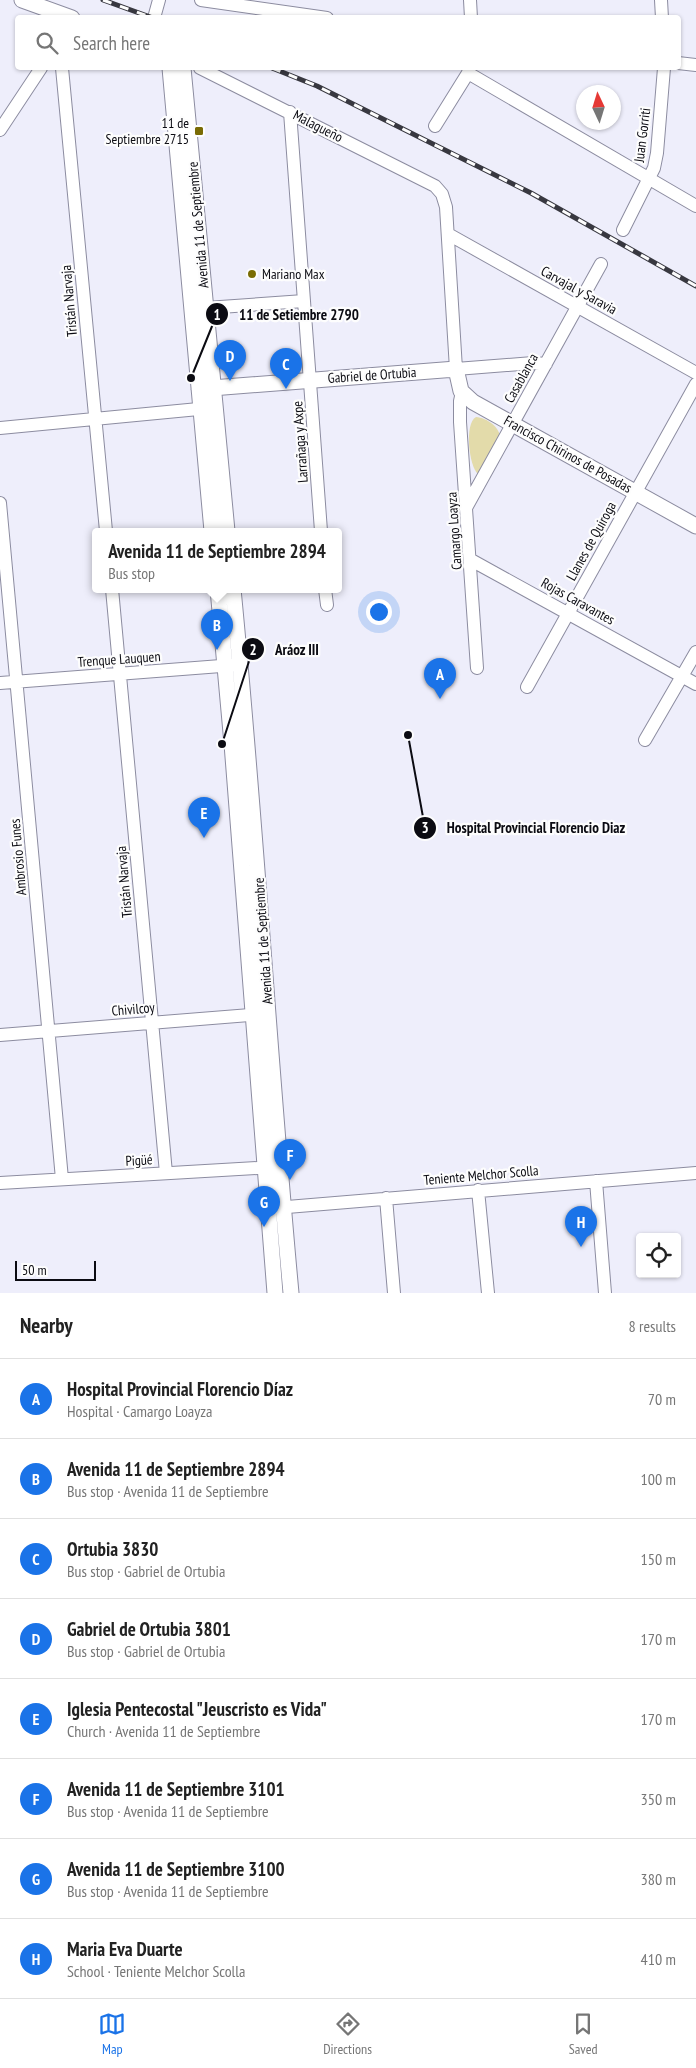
<!DOCTYPE html>
<html lang="en">
<head>
<meta charset="utf-8">
<style>
  :root { --surface:#fff; --page:#f6f6f6; --text:#222; --muted:#767676; --line:#e0e0e0; --accent:#1a73e8 }
  body { margin:0; font-family:"PT Sans Narrow",sans-serif; background:var(--page); color:var(--text) }
  .controls { position:absolute; right:15px; bottom:15px; display:grid; overflow:hidden; border-radius:5px; box-shadow:0 1px 4px #0004 }
  .controls button { width:45px; height:45px; display:grid; place-items:center; padding:0; border:0; border-bottom:1px solid var(--line); background:var(--surface); color:var(--text); font:25px sans-serif }
  .compass { position:absolute; left:576px; top:85px; width:45px; height:45px; border-radius:50%; background:var(--surface); box-shadow:0 1px 4px #0004; rotate:356deg }
  .scale { position:absolute; left:15px; bottom:12px; width:81px; box-sizing:border-box; padding-left:5px; border:2px solid #0b0b12; border-top:0; font-size:14px; line-height:18px; white-space:nowrap; color:#0b0b12; -webkit-text-stroke:4px #fdfdfd; paint-order:stroke }
  .you { position:absolute; left:378px; top:611px; width:18px; height:18px; margin:-12px; border:4px solid #fff; border-radius:50%; background:#1a73e8; box-shadow:0 0 0 8px #1a73e833 }
  .badge { display:grid; place-items:center; width:32px; height:32px; border-radius:50%; background:var(--accent); color:#fff; font-size:16px; font-weight:700 }
  .pin { position:absolute; translate:-50% -41px; filter:drop-shadow(0 1px 2px #0008) }
  .pin::after { content:''; position:absolute; top:26px; width:18px; height:15px; background:inherit; clip-path:polygon(0 0,100% 0,50% 100%) }
  .popup { position:absolute; left:92px; top:528px; width:250px; height:65px; box-sizing:border-box; display:grid; place-content:center; border-radius:5px; background:var(--surface); filter:drop-shadow(0 1px 4px #0005); font-size:16px; white-space:nowrap; color:var(--muted) }
  .popup b { font-size:19px; color:var(--text) }
  .popup::after { content:''; position:absolute; left:50%; top:100%; margin-left:-10px; border:10px solid transparent; border-top-color:var(--surface) }
  .list { margin:0; padding:0; list-style:none }
  h2 { display:flex; justify-content:space-between; align-items:center; height:65px; margin:0; padding:0 20px; font-size:21px }
  h2 small { font-size:16px; font-weight:400; color:var(--muted) }
  .list li { display:grid; grid-template-columns:32px 1fr auto; gap:15px; align-items:center; box-sizing:border-box; height:80px; padding:0 20px; border-top:1px solid var(--line) }
  .list b { display:block; font-size:19px; white-space:nowrap }
  .list p { margin:0; font-size:16px; white-space:nowrap; color:var(--muted) }
  .list em { font-size:16px; font-style:normal; color:var(--muted) }
  .icon { flex:none; width:28px; height:28px; fill:none; stroke:currentColor; stroke-width:2; stroke-linecap:round; stroke-linejoin:round }
  .map { position:relative; flex:none; width:696px; height:1293px; overflow:hidden }
  .search { position:absolute; background:var(--surface); box-shadow:0 1px 4px #0004; left:15px; right:15px; top:15px; height:55px; display:flex; align-items:center; gap:12px; box-sizing:border-box; padding:0 18px; border-radius:5px; color:var(--muted); font-size:19px }
  .sheet { height:705px; background:var(--surface) }
  nav { display:flex; justify-content:space-around; align-items:center; box-sizing:border-box; height:70px; border-top:1px solid var(--line); background:var(--surface); font-size:14px; color:var(--muted) }
  nav a { display:grid; justify-items:center; gap:2px }
  nav .on { color:var(--accent) }
  .map>svg:first-child { display:block }
  .green { fill:#e3dbaa }
  .lines { fill:none; stroke-linecap:round; stroke-linejoin:round }
  .minor-casing { stroke:#8c8ca0; stroke-width:14 }
  .major-casing { stroke:#8c8ca0; stroke-width:17 }
  .minor { stroke:#fff; stroke-width:12 }
  .major { stroke:#fff; stroke-width:15 }
  .rail-casing { stroke:#383840; stroke-width:5 }
  .rail { stroke:#fdfdfd; stroke-width:3; stroke-dasharray:9; stroke-linecap:butt }
  .poi-dot { fill:#796b04; stroke:#fdfdfd; stroke-width:2 }
  .labels { text-anchor:middle; dominant-baseline:central; stroke-width:4.5; stroke-linejoin:round; paint-order:stroke }
  .poi-label { font-size:14px; fill:#0b0b12; stroke:#fdfdfd; text-anchor:end }
  .street-label { font-size:14px; fill:#0b0b12; stroke:#fdfdfd }
  .leader { fill:none; stroke:#0b0b12; stroke-width:2 }
  .callout-dot { fill:#0b0b12; stroke:#fdfdfd; stroke-width:2 }
  .mark-label { font-size:15px; text-anchor:middle; font-weight:bold; fill:#fff }
  .callout-label { font-size:15px; text-anchor:middle; font-weight:bold; fill:#0b0b12; stroke:#fdfdfd; stroke-width:4.5; stroke-linejoin:round; paint-order:stroke }
</style>
</head>
<body>
<div class="map">
<svg width="696" height="1293" viewBox="0 0 696 1293">
  <rect width="100%" height="100%" fill="#eeeefb"/>
  <path class="green" d="M476,417C487,418 500,427 500,438L478,474C469,467 464,423 476,417Z"/>
  <g class="lines">
    <defs>
      <path id="minor" d="M201,0L327,18
        M470,0L471,18
        M661,0L662,18
        M154,18L159,0
        M678,63L696,65
        M62,68L106,531
        M200,68L435,186L442,194L446,207L456,369L533,363L546,364
        M468,73L696,206
        M290,112L321,531
        M435,126L468,73L469,68
        M0,130L41,68
        M623,230L654,168L657,153L664,68
        M448,234L696,373
        M206,308L304,301
        M462,392L460,401V422L477,668
        M0,428L209,408
        M0,503L62,1179
        M467,506L601,264
        M471,560L696,684
        M112,589L166,1173
        M325,589L327,605
        M0,683L234,665
        M527,687L696,384
        M645,740L696,652
        M0,1035L262,1014
        M596,1181L605,1293
        M0,1183L275,1167
        M478,1190L488,1293
        M386,1198L394,1293
        M275,1208L696,1173"/>
      <path id="major" d="M22,0L72,18
        M170,68L212,531
        M183,68L227,531
        M199,389L456,369L461,391L473,402L696,526
        M218,589L232,744L275,1293
        M233,589C256,823 269,1058 291,1293"/>
    </defs>
    <use href="#minor" class="minor-casing"/>
    <use href="#major" class="major-casing"/>
    <use href="#minor" class="minor"/>
    <use href="#major" class="major"/>
    <defs>
      <path id="rail" d="M103,0L153,18
        M272,68L317,86L531,193L696,286"/>
    </defs>
    <use href="#rail" class="rail-casing"/>
    <use href="#rail" class="rail"/>
  </g>
  <g class="poi-dot">
    <rect x="194" y="126" width="10" height="10" rx="2.5"/>
    <circle cx="252" cy="274" r="5"/>
  </g>
  <g class="labels">
    <g class="poi-label">
      <text x="189" y="123">11 de<tspan x="189" dy="16">Septiembre 2715</tspan></text>
      <text x="262" y="274" text-anchor="start">Mariano Max</text>
    </g>
    <g class="street-label">
      <text transform="translate(318 126) rotate(27)">Malagueño</text>
      <text transform="translate(642 135) rotate(-83)">Juan Gorriti</text>
      <text transform="translate(198 225) rotate(-95)">Avenida 11 de Septiembre</text>
      <text transform="translate(579 290) rotate(29)">Carvajal y Saravia</text>
      <text transform="translate(69 301) rotate(-95)">Tristán Narvaja</text>
      <text transform="translate(372 375) rotate(-4)">Gabriel de Ortubia</text>
      <text transform="translate(521 378) rotate(-61)">Casablanca</text>
      <text transform="translate(300 442) rotate(-94)">Larrañaga y Axpe</text>
      <text transform="translate(568 454) rotate(29)">Francisco Chirinos de Posadas</text>
      <text transform="translate(454 531) rotate(-94)">Camargo Loayza</text>
      <text transform="translate(591 541) rotate(-61)">Llanes de Quiroga</text>
      <text transform="translate(578 601) rotate(29)">Rojas Caravantes</text>
      <text transform="translate(119 659) rotate(-4)">Trenque Lauquen</text>
      <text transform="translate(18 857) rotate(-95)">Ambrosio Funes</text>
      <text transform="translate(124 882) rotate(-95)">Tristán Narvaja</text>
      <text transform="translate(263 941) rotate(-94)">Avenida 11 de Septiembre</text>
      <text transform="translate(133 1009) rotate(-5)">Chivilcoy</text>
      <text transform="translate(139 1160) rotate(-3)">Pigüé</text>
      <text transform="translate(481 1175) rotate(-5)">Teniente Melchor Scolla</text>
    </g>
  </g>
  <path class="leader" d="M191 378L217 314M222 744L253 649M408 735L425 828"/>
  <g class="callout-dot">
    <circle cx="191" cy="378" r="5"/>
    <circle cx="222" cy="744" r="5"/>
    <circle cx="408" cy="735" r="5"/>
    <circle cx="217" cy="314" r="12"/>
    <circle cx="253" cy="649" r="12"/>
    <circle cx="425" cy="828" r="12"/>
  </g>
  <g class="mark-label">
    <text x="217" y="320">1</text>
    <text x="253" y="655">2</text>
    <text x="425" y="833">3</text>
  </g>
  <g class="callout-label">
    <text x="299" y="320">11 de Setiembre 2790</text>
    <text x="297" y="655">Aráoz III</text>
    <text x="536" y="833">Hospital Provincial Florencio Diaz</text>
  </g>
</svg>
<div class="controls">
<button><svg class="icon" aria-label="locate" viewBox="0 0 24 24"><circle cx="12" cy="12" r="6"/><path d="M12 2v4M12 18v4M2 12h4M18 12h4"/></svg></button>
</div>
<svg class="compass" viewBox="-18 -18 36 36"><path d="M0-13l5 13h-10z" fill="#e53935"/><path d="M0 13l5-13h-10z" fill="#767676"/></svg>
<div class="scale">50 m</div>
<div class="you"></div>
<div class="pin badge" style="left:440px;top:699px">A</div>
<div class="pin badge" style="left:217px;top:650px">B</div>
<div class="popup"><b>Avenida 11 de Septiembre 2894</b>Bus stop</div>
<div class="pin badge" style="left:286px;top:389px">C</div>
<div class="pin badge" style="left:230px;top:381px">D</div>
<div class="pin badge" style="left:204px;top:838px">E</div>
<div class="pin badge" style="left:290px;top:1180px">F</div>
<div class="pin badge" style="left:264px;top:1227px">G</div>
<div class="pin badge" style="left:581px;top:1247px">H</div>
<div class="search"><svg class="icon" aria-label="search" viewBox="0 0 24 24"><circle cx="10" cy="10" r="6"/><path d="M15 15l6 6"/></svg>Search here</div>
</div>
<section class="sheet">
<h2>Nearby<small>8 results</small></h2>
<ul class="list">
<li><span class="badge">A</span><div><b>Hospital Provincial Florencio Díaz</b><p>Hospital · Camargo Loayza</p></div><em>70 m</em></li>
<li><span class="badge">B</span><div><b>Avenida 11 de Septiembre 2894</b><p>Bus stop · Avenida 11 de Septiembre</p></div><em>100 m</em></li>
<li><span class="badge">C</span><div><b>Ortubia 3830</b><p>Bus stop · Gabriel de Ortubia</p></div><em>150 m</em></li>
<li><span class="badge">D</span><div><b>Gabriel de Ortubia 3801</b><p>Bus stop · Gabriel de Ortubia</p></div><em>170 m</em></li>
<li><span class="badge">E</span><div><b>Iglesia Pentecostal &quot;Jeuscristo es Vida&quot;</b><p>Church · Avenida 11 de Septiembre</p></div><em>170 m</em></li>
<li><span class="badge">F</span><div><b>Avenida 11 de Septiembre 3101</b><p>Bus stop · Avenida 11 de Septiembre</p></div><em>350 m</em></li>
<li><span class="badge">G</span><div><b>Avenida 11 de Septiembre 3100</b><p>Bus stop · Avenida 11 de Septiembre</p></div><em>380 m</em></li>
<li><span class="badge">H</span><div><b>Maria Eva Duarte</b><p>School · Teniente Melchor Scolla</p></div><em>410 m</em></li>
</ul>
</section>
<nav>
<a class="on"><svg class="icon" aria-label="map" viewBox="0 0 24 24"><path d="M3 6l6-2 6 2 6-2v14l-6 2-6-2-6 2zM9 4v14M15 6v14"/></svg>Map</a>
<a><svg class="icon" aria-label="directions" viewBox="0 0 24 24"><path d="M12 3l9 9-9 9-9-9zM9 14v-3h6M13 9l2 2-2 2"/></svg>Directions</a>
<a><svg class="icon" aria-label="saved" viewBox="0 0 24 24"><path d="M7 4h10v16l-5-4-5 4z"/></svg>Saved</a>
</nav>
</body>
</html>
